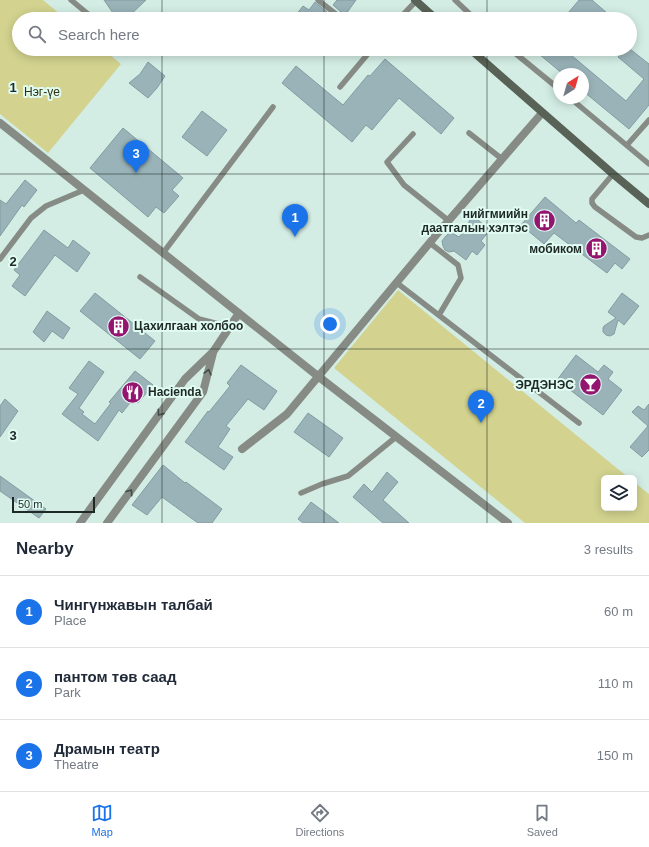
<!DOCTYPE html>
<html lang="en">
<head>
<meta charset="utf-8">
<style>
  :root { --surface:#fff; --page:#f6f6f7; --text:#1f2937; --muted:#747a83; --line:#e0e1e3; --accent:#1a73e8 }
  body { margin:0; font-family:Helvetica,sans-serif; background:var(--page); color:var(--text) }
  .controls { position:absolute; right:12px; bottom:12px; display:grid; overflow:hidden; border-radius:6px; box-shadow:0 2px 10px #0003 }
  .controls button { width:36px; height:36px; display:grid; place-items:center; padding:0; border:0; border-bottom:1px solid var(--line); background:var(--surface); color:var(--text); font:20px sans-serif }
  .compass { position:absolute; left:553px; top:68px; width:36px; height:36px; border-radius:50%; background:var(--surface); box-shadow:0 2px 10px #0003; rotate:37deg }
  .scale { position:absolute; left:12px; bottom:10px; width:83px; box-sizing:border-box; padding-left:4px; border:2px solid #1e2825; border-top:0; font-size:11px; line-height:14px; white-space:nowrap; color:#1e2825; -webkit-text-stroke:3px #e0fbf2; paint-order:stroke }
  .you { position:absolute; left:330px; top:324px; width:14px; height:14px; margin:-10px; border:3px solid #fff; border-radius:50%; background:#1a73e8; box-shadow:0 0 0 6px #1a73e833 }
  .badge { display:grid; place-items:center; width:26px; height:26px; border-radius:50%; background:var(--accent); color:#fff; font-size:13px; font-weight:700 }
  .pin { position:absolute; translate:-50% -33px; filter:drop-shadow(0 1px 2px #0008) }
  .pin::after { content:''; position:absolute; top:21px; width:14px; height:12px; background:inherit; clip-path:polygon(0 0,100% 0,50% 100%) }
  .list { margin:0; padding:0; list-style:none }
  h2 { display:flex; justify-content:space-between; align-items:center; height:52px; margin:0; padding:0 16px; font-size:17px }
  h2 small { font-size:13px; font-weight:400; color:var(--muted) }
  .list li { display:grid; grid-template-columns:26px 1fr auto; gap:12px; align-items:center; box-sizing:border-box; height:72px; padding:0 16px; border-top:1px solid var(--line) }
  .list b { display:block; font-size:15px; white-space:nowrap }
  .list p { margin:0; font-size:13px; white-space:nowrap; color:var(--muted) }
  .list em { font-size:13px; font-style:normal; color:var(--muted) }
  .icon { flex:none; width:22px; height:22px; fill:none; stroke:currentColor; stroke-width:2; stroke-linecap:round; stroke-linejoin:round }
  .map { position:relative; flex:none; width:649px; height:523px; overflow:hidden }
  .search { position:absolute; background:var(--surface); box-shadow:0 2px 10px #0003; left:12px; right:12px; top:12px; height:44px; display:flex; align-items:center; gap:10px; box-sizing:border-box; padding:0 14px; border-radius:22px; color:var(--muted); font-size:15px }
  .sheet { height:268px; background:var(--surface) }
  nav { display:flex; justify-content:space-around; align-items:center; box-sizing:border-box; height:56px; border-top:1px solid var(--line); background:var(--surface); font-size:11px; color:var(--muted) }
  nav a { display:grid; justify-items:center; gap:2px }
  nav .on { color:var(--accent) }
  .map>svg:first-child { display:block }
  .green { fill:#d3d38f }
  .building { fill:#99b3b8; stroke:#839ca1 }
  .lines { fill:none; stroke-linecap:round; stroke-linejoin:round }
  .lane { stroke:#868c85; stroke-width:5.5 }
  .street { stroke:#868c85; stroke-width:8 }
  .secondary { stroke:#596257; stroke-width:8 }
  .oneway { stroke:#424b47 }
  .grid { fill:none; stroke:#1e2825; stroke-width:1; stroke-opacity:0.55 }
  .labels { text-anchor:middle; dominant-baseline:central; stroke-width:4; stroke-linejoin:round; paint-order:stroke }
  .park-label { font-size:12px; fill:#31310e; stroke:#e0fbf2 }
  .poi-label { font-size:12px; font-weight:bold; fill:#1e2825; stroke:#e0fbf2; text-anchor:end }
  .grid-label { font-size:13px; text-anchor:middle; font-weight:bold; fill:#1e2825; stroke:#e0fbf2; stroke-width:4; stroke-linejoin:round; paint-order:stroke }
</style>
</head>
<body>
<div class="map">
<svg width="649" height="523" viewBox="0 0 649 523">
  <rect width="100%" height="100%" fill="#d3ede5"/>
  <path class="green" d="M0,0H43L66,19H19V49H103L121,64L48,153L0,114Z
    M398,290L629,478H604V508H634V482L649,494V523H525L334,368Z"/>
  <path class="building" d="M104,0H146L126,19H119L113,13Z
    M337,0H356L346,14L341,12L333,5Z
    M579,0H592L607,13L602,19H563Z
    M315,2L327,12L322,17L325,19H301L296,15L303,6L309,10Z
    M533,49H577L571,55L626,101L644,79L618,57L624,49H630L649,64V105L629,129L583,91V74H563Z
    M385,59L454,118L441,134L399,98L372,130L366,125L352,142L282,83L296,66L343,105L368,75L370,76Z
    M148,62L165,76L157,88L148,98L129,83L140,74Z
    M202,111L227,130L207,156L182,137Z
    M123,128L183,178L172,190L179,196L164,213L156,207L148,217L90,168Z
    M25,180L37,190L24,207L22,205L0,236V200L6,204Z
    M545,197L576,223L579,220L630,259L622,269L615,263L607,273L554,233L544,244L521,225Z
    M472,215L490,230L481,241L485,245L477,255L472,251L466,260L454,251L449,252L445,250L443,246L442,241L445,237L449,233L454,234L459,237L466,229Z
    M44,230L68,248L73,240L90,253L77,272L55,255L25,296L12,286L20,275L14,270Z
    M95,293L155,341L140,359L80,311Z
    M622,293L639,306L624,325L618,320L614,334L610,336L606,335L603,332V328L604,326L616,318L608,312Z
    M47,311L70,328L63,339L52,331L44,342L33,332Z
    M576,355L598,372L604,365L613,372L608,379L622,390L603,415L557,380Z
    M89,361L104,372L79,408L84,412L82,414L95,424L111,403L109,402L135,371L153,385L138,403L133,399L122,413L119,410L98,441L62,414L78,394L69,388Z
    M241,365L277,391L264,410L248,399L226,426L230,429L218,447L233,457L224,470L185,442L208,411L209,412L230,386L227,383Z
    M5,399L18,411L0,437V406Z
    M649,404V450L642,457L630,447L648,426L632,412L638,406L644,410Z
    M308,413L343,438L329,457L294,432Z
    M163,465L185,483L186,482L222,509L212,523H198L162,497L147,515L132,505Z
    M387,472L398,482L383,500L409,523H383L353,497L364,484L372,492Z
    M0,476L46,509L39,518L0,491Z
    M311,502L339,523H303L298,519Z"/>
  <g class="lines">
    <path class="lane" d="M71,0L94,19
      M318,0L337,15L348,19
      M455,0L475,19
      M399,19L416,1
      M510,49L559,89
      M340,87L372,49
      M570,98L649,164
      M469,133L502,159
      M413,134L387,162L404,185L449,221
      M627,145L649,120
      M613,174L592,199V203L595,207L636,237L642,238L649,235
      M430,243L458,265L461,278L439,315
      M163,253L273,107
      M0,259L31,218L46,206L84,190
      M140,277L199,319L230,327
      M397,283L579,423
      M301,493L322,484L348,476L396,437"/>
    <path class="street" d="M0,123L319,377L508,523
      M242,449L287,414L437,234L542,113
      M80,523L185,379L213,352L239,313
      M107,523L203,392L213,353"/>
    <path class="secondary" d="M415,0L436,19
      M470,49L613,174L649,204"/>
  </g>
  <defs><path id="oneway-chevron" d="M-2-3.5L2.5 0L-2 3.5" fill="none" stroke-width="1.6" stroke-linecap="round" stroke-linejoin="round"/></defs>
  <g class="oneway">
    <use href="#oneway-chevron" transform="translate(208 372) rotate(-76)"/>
    <use href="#oneway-chevron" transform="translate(160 413) rotate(126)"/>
    <use href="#oneway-chevron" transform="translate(130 492) rotate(-54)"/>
  </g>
  <path class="grid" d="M162,0V19M324,0V19M487,0V19M162,49V523M324,49V523M487,49V523M0,174H649M0,349H649"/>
  <defs>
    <symbol id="building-disc" viewBox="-11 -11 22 22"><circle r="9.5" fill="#931570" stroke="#e0fbf2"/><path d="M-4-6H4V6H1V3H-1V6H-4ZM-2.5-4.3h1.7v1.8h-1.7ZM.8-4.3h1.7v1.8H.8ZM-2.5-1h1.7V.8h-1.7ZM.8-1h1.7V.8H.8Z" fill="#fff"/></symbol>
    <symbol id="bar-disc" viewBox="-11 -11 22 22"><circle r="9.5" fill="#931570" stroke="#e0fbf2"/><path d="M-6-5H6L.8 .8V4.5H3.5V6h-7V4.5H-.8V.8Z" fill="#fff"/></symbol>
    <symbol id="restaurant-disc" viewBox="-11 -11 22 22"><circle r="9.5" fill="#931570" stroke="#e0fbf2"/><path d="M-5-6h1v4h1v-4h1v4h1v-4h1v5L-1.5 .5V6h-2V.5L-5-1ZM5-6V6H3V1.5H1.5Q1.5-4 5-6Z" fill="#fff"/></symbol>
  </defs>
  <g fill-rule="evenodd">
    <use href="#building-disc" x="532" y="208" width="25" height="25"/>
    <use href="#building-disc" x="584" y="236" width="25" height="25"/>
    <use href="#building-disc" x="106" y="314" width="25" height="25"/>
    <use href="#bar-disc" x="578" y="372" width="25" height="25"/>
    <use href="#restaurant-disc" x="120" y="380" width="25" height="25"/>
  </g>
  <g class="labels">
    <g class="park-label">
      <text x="42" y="92">Нэг-үе</text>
    </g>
    <g class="poi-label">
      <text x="528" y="214">нийгмиийн<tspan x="528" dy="14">даатгалын хэлтэс</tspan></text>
      <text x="582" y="249">мобиком</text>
      <text x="134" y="326" text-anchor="start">Цахилгаан холбоо</text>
      <text x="574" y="385">ЭРДЭНЭС</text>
      <text x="148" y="392" text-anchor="start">Hacienda</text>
    </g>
  </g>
  <g class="grid-label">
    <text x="13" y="92">1</text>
    <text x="13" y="266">2</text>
    <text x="13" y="440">3</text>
  </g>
</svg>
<div class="controls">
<button><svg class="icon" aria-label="layers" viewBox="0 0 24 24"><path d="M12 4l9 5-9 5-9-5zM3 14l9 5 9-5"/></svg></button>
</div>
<svg class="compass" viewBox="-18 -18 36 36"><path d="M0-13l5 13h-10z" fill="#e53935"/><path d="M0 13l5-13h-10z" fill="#747a83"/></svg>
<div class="scale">50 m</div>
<div class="you"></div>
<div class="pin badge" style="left:295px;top:237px">1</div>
<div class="pin badge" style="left:481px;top:423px">2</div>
<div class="pin badge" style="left:136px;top:173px">3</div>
<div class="search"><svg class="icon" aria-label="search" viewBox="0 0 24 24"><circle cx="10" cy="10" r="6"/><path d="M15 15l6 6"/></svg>Search here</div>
</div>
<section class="sheet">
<h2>Nearby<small>3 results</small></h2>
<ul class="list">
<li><span class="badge">1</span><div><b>Чингүнжавын талбай</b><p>Place</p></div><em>60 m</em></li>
<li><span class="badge">2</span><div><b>пантом төв саад</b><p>Park</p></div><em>110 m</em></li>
<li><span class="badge">3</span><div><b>Драмын театр</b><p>Theatre</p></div><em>150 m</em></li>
</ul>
</section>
<nav>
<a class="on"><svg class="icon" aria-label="map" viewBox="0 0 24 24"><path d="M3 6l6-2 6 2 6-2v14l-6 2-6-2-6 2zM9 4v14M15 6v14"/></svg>Map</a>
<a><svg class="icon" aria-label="directions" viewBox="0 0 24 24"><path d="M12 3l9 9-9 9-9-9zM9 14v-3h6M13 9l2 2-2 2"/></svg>Directions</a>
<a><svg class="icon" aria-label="saved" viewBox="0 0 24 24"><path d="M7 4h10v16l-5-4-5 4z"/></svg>Saved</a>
</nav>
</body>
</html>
